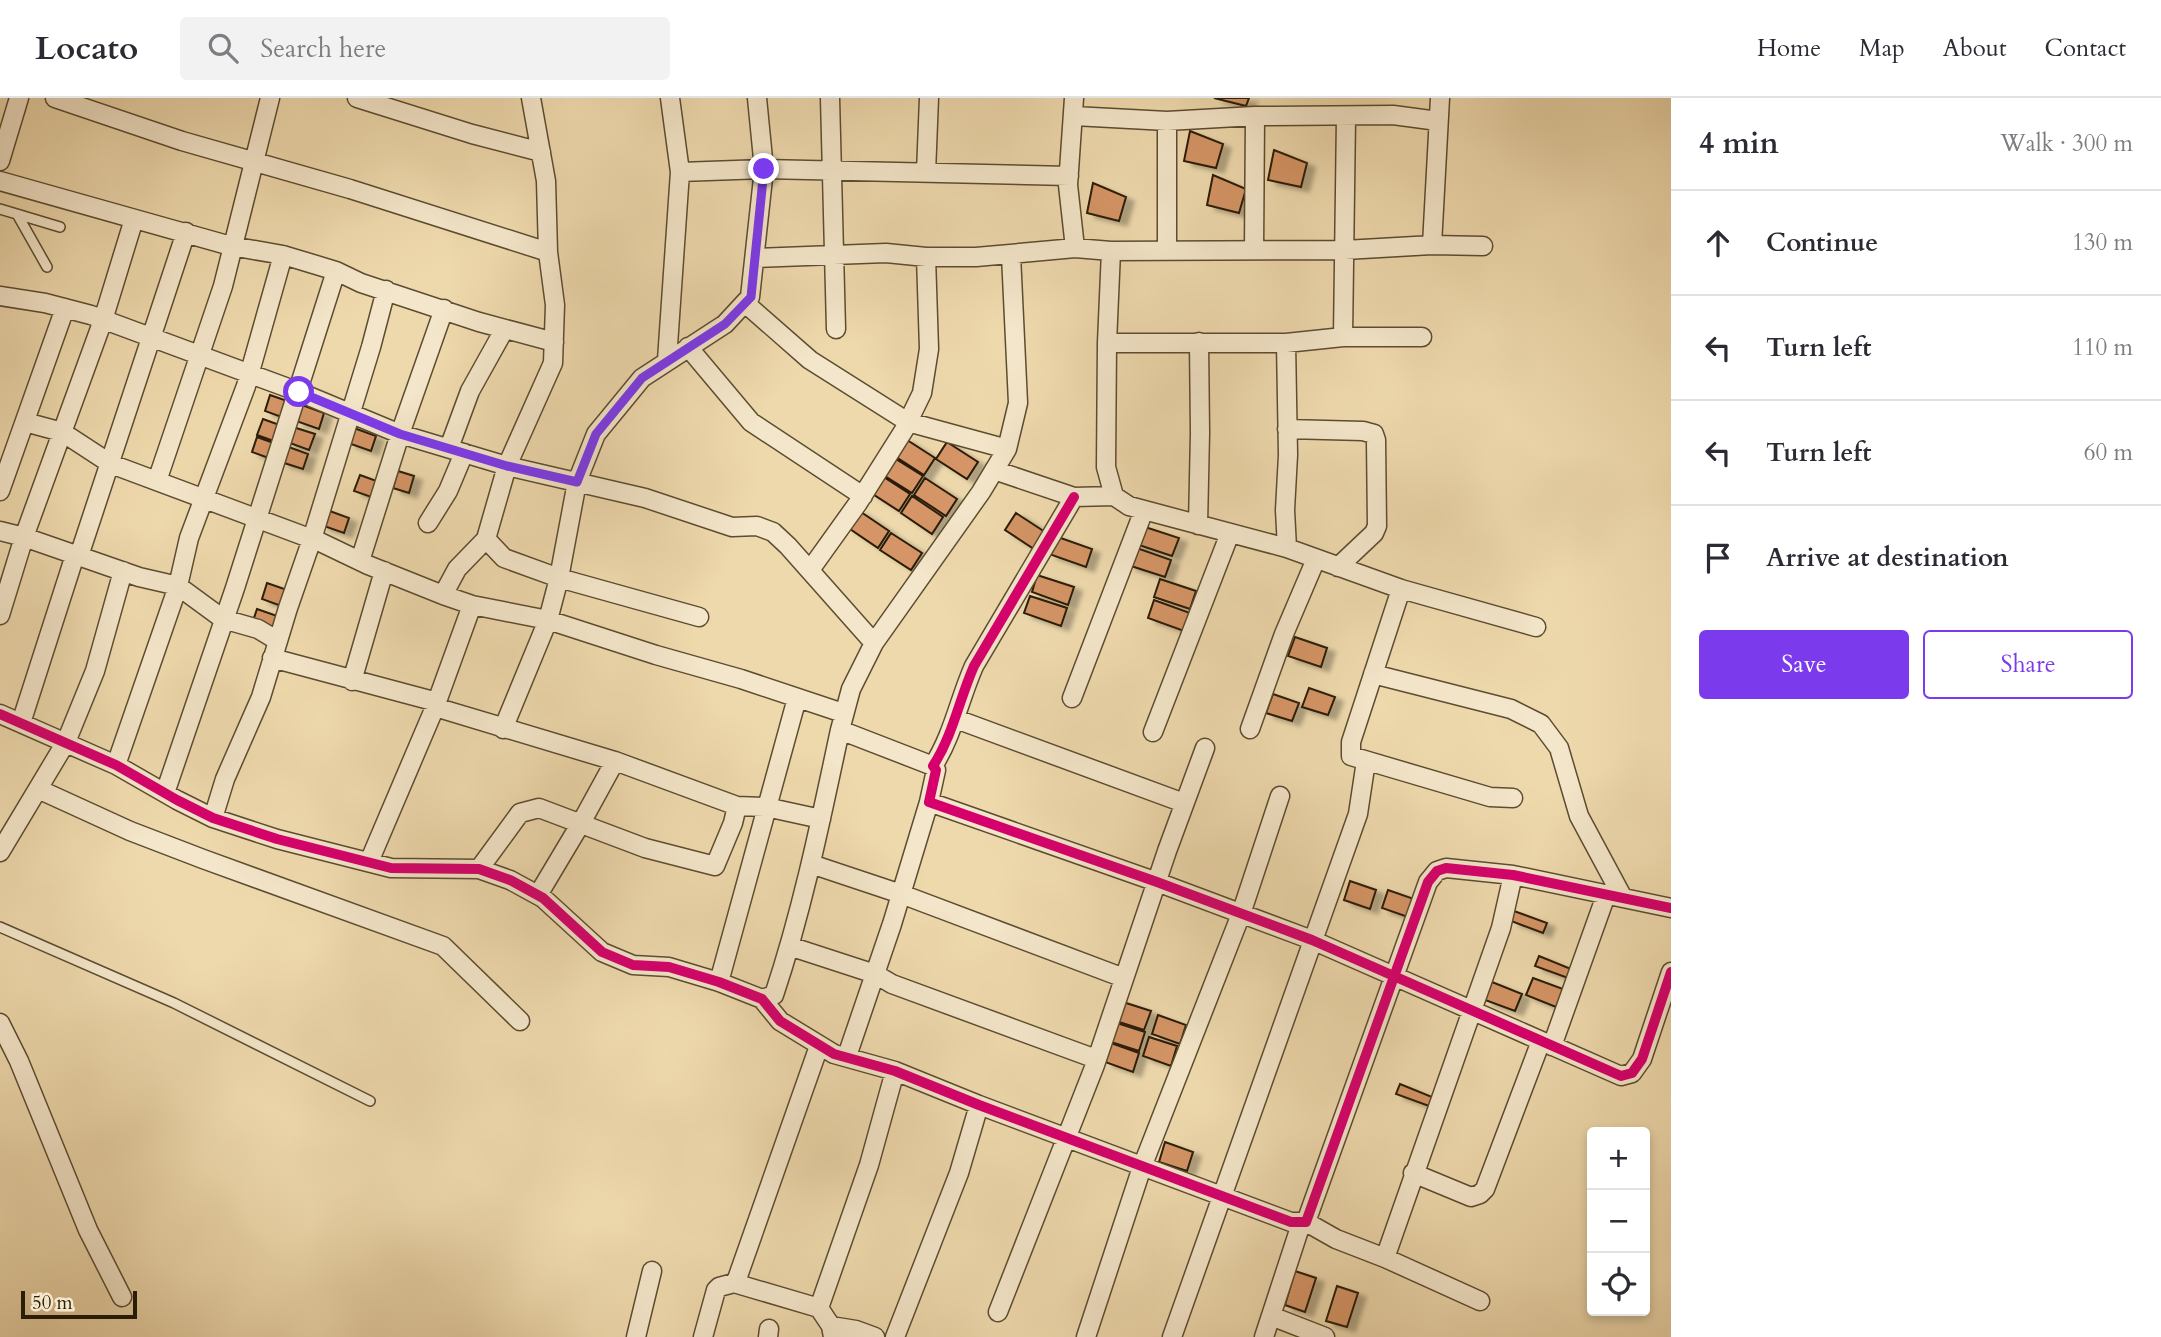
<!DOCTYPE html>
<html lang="en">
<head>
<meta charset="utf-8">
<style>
  :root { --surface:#fff; --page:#f2f2f3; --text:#2b2b33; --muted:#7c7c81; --line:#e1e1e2; --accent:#7c3aed }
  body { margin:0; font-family:Cardo,serif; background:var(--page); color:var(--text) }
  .controls { position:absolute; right:21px; bottom:21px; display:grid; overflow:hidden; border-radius:7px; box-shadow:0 4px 10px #0003 }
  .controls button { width:63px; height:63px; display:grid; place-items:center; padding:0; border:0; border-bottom:2px solid var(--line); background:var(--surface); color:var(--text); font:35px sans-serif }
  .scale { position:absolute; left:21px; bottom:18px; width:116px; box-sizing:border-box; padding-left:7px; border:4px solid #2c1d07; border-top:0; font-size:19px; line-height:24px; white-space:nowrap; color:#2c1d07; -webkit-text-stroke:5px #f4e6ca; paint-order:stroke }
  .stop { position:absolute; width:21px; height:21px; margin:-16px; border:5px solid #7c3aed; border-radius:50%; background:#fff }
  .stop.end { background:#7c3aed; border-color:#fff; box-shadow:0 2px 7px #0008 }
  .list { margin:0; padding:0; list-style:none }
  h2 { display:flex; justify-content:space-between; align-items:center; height:91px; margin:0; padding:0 28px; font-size:30px }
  h2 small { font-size:23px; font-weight:400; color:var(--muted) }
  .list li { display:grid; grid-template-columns:46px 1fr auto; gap:21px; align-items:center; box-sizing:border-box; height:105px; padding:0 28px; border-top:2px solid var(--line) }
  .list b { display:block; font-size:26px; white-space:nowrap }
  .list em { font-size:23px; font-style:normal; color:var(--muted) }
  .actions { display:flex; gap:14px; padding:21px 28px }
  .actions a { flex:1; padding:16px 0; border:2px solid var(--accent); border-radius:7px; text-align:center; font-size:24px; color:var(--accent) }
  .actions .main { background:var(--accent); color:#fff }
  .icon { flex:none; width:38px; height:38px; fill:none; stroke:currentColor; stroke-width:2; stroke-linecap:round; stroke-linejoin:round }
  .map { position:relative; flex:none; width:1671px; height:1239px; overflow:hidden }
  header { display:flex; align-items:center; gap:42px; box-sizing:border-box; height:98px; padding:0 35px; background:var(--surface); border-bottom:2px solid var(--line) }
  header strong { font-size:33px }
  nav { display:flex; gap:38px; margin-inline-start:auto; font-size:24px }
  .search { width:490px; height:63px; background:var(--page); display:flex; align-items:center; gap:18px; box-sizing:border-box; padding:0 24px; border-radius:7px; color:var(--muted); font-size:26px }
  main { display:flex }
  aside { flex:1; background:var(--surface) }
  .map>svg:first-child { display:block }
  .building { fill:#d59566; stroke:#2c1d07; stroke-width:2; filter:url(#shadow) }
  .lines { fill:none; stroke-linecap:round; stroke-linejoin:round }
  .lane-casing { stroke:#5c4c30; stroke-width:12 }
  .street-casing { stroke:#5c4c30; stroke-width:21 }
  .lane { stroke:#f4e6ca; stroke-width:9 }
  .street { stroke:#f4e6ca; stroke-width:18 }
  .cycleway-casing { stroke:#f4e6ca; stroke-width:15 }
  .cycleway { stroke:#d6006c; stroke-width:10 }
  .route { stroke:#7c3aed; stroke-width:9 }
</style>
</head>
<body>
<header>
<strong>Locato</strong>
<div class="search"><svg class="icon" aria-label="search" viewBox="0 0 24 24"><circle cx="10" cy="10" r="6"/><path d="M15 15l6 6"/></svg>Search here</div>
<nav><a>Home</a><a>Map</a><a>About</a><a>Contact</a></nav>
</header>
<main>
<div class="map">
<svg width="1671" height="1239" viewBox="0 0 1671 1239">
  <defs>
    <filter id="shadow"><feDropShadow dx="8" dy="4.5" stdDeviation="2" flood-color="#0004"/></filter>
  </defs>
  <rect width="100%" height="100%" fill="#eed9ad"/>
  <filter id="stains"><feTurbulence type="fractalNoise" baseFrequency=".00286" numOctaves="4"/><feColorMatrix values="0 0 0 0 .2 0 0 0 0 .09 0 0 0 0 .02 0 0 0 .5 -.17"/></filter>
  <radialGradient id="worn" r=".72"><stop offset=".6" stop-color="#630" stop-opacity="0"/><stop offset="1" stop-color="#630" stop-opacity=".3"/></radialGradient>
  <path class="building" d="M1214,0H1249L1246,8Z
    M1190,33L1223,46L1216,70L1184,63Z
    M1274,52L1307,65L1301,89L1268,82Z
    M1213,77L1246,91L1239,115L1207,107Z
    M1093,85L1126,99L1119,123L1087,115Z
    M270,297L293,305L287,321L265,313Z
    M302,307L324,315L319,331L296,323Z
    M263,321L285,329L279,345L257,337Z
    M293,329L315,336L309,352L287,344Z
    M354,330L376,338L371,353L348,345Z
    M257,339L279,347L274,362L252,354Z
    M904,340L935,360L924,377L893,357Z
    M947,344L978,364L967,381L936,361Z
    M286,348L308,356L303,371L281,364Z
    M891,358L923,378L912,395L880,375Z
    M398,373L414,378L409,395L393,390Z
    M879,376L910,396L899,413L868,393Z
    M360,377L382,385L377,401L354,393Z
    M925,380L957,401L946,418L914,397Z
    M912,398L943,419L932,436L901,415Z
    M327,412L349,420L344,435L321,427Z
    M858,412L889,433L878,450L847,429Z
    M1016,415L1048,436L1037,453L1005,432Z
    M1142,428L1179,440L1172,458L1136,446Z
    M891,435L922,455L911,472L880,452Z
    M1055,438L1092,451L1086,469L1049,456Z
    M1134,449L1171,462L1165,479L1128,467Z
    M1037,477L1074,489L1068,507L1032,494Z
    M1160,481L1196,493L1190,511L1154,499Z
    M267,485L290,493L284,509L262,501Z
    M1030,498L1067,510L1061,528L1024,515Z
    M1154,502L1190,515L1184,533L1148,520Z
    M257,511L280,519L274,534L252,526Z
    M1295,539L1327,550L1321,569L1288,558Z
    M1309,590L1335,599L1328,617L1302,609Z
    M1273,596L1299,605L1292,623L1266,615Z
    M1350,783L1376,792L1370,811L1344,802Z
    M1388,792L1414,801L1408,819L1382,810Z
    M1514,813L1547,825L1543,835L1511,823Z
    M1539,858L1571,871L1568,880L1535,868Z
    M1533,880L1563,891L1556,909L1526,897Z
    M1492,884L1522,896L1515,913L1485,902Z
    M1123,904L1151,913L1144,932L1116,923Z
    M1158,917L1186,927L1180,946L1152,936Z
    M1117,925L1145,934L1139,953L1111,944Z
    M1149,939L1177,948L1171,968L1143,958Z
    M1111,945L1139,955L1133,974L1105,964Z
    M1400,986L1432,999L1429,1008L1396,996Z
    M1165,1044L1193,1054L1187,1073L1159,1064Z
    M1295,1173L1316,1180L1305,1214L1285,1207Z
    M1337,1188L1358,1195L1347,1229L1326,1223Z"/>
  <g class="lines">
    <defs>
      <path id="lane" d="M0,111L60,129
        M17,116L47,169
        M0,829L174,905L370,1003"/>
      <path id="street" d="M55,0L182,43L350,91L548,154
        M357,0L472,36L541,54
        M830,0L836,231
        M1074,18L1167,23L1255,18L1393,17L1438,23
        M1167,23V152
        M0,63L19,0
        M680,74L764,71L1069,78
        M926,75L929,0
        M0,83L231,148L283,157L336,173L361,185L479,224L554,244
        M1432,147L1483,148
        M1075,150L1111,153L1345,152L1432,147L1440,0
        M1254,152L1255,18
        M1111,153L1107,245L1106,369L1114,398L1129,408L1287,450L1401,491L1536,529
        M756,160L886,155L926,159H976L1075,150L1068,87L1074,0
        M0,198L45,205L91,217L299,294L400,336L507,368L645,400L732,429L757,428L773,434L788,448L874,545
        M745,205L810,262L908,324L1007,351
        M1343,239H1422
        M1107,245H1286L1343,239L1346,19
        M1286,245L1288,357L1285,412L1287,450
        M688,249L751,324L863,398
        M667,262L680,74L670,0
        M25,324L62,334L111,366L320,444L368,467L443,497L472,507L548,522L656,557L741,581L843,615
        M1287,331L1363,333L1374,336L1376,342L1377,428L1374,435L1338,469
        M449,350L470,293L504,232
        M994,372L1074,399L1114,398
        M157,383L223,188L270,0
        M0,393L65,210
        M1074,399L974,568C959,602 953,637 933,668L936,672L929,704L1157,784L1312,842L1621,978L1632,975L1642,961L1671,874
        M428,425L448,393L464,355
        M1198,427L1200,335L1199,244
        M0,433L24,439L139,479L178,488L223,521L258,531L278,543
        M486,441L504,460L559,480L699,519
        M79,458L186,134
        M360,463L400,336L444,211
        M810,472L858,405L904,332L922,295L929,251L926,159
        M1401,491L1351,644V658L1490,699L1513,700
        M443,497L457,471L486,441L507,368L553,265L555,207L548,154L546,83L531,0
        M0,517L24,439L103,222L134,121
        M272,560L437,604
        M1373,576L1511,611L1541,626L1559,650L1579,718L1623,800
        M352,583L384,473
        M1072,600L1144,412
        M435,609L615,663L737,708L766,709L821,721
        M0,616L116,667L177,702L213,720L277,741L391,770L479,771L510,782L543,800L602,854L633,867L669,869L719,884L762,901L780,923L834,956L895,973L979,1007L1291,1124H1306L1428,784L1437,773L1446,770L1513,777L1671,810
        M956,621L1184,705
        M21,625L75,457
        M503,631L548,522L559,480L577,384L596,336L642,280L725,226L750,199L764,71L757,0
        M1250,631L1284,536L1316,461
        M840,632L851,591L874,545L981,394L1007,351L1018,305L1011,157
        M1153,634L1230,435
        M116,667L178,488L189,440L246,288L283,157
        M38,691L130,733L203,761L443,848L520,923
        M165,695L235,490L336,173
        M213,720L225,681L261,599L288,510L312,441L371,249L386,192
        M0,754L66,644L95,573L123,473
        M369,764L435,609L472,507
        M811,766L901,796L1124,880
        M479,771L520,715L539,710L645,750L715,768L733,725L737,708
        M538,797L581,725L615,663
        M789,848L875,876L892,886L1096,961
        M719,884L797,600
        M762,901L774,897C803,810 821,721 840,632L933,668
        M0,925L19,963L88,1132L122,1199
        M1552,948L1606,797
        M847,958L892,826L929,704
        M1413,1075L1471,1099L1480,1096L1485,1091L1541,943
        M1306,1124L1336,1141L1385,1160L1480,1203
        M1385,1160L1501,830L1513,777
        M734,1185L819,1210
        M998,1214L1095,967L1167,753L1205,650
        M1271,1218L1325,1239
        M831,1228L856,1232L875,1239
        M636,1239L652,1173
        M703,1239L716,1192L719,1189L734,1185L737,1181L819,948
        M768,1239L769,1231
        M833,1239L831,1228L819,1210L869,1067L895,973
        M895,1239L959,1075L979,1007
        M1086,1239L1142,1069L1241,816L1280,698
        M1172,1239L1358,716L1366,663
        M1264,1239L1301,1126"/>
    </defs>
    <use href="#lane" class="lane-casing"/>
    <use href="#street" class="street-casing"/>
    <use href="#lane" class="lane"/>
    <use href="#street" class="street"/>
    <defs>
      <path id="cycleway" d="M1074,399L974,568C959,602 953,637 933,668L936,672L929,704L1157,784L1312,842L1621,978L1632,975L1642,961L1671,874
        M0,616L116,667L177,702L213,720L277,741L391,770L479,771L510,782L543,800L602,854L633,867L669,869L719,884L762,901L780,923L834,956L895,973L979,1007L1291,1124H1306L1428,784L1437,773L1446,770L1513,777L1671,810"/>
    </defs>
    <use href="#cycleway" class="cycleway-casing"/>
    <use href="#cycleway" class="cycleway"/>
  </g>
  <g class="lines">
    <path class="route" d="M299,294L400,336L507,368L577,384L596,336L642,280L725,226L751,199L764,71"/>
  </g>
  <rect width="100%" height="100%" filter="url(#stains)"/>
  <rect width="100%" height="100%" fill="url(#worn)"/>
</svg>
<div class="controls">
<button>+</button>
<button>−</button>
<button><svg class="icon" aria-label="locate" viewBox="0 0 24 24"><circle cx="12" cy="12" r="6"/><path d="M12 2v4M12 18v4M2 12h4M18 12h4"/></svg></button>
</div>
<div class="scale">50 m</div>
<div class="stop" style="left:299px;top:294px"></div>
<div class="stop end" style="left:764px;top:71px"></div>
</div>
<aside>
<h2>4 min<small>Walk · 300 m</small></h2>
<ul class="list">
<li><svg class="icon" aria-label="ahead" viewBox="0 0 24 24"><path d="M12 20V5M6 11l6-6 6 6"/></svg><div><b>Continue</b></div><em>130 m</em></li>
<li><svg class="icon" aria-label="left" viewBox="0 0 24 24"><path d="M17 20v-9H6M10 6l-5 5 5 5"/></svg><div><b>Turn left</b></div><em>110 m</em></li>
<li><svg class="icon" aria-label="left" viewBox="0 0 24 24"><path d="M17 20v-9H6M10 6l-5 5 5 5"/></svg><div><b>Turn left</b></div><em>60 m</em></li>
<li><svg class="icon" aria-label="arrive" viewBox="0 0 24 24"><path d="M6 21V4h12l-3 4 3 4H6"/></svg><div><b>Arrive at destination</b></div></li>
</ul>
<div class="actions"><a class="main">Save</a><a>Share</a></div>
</aside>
</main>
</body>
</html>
